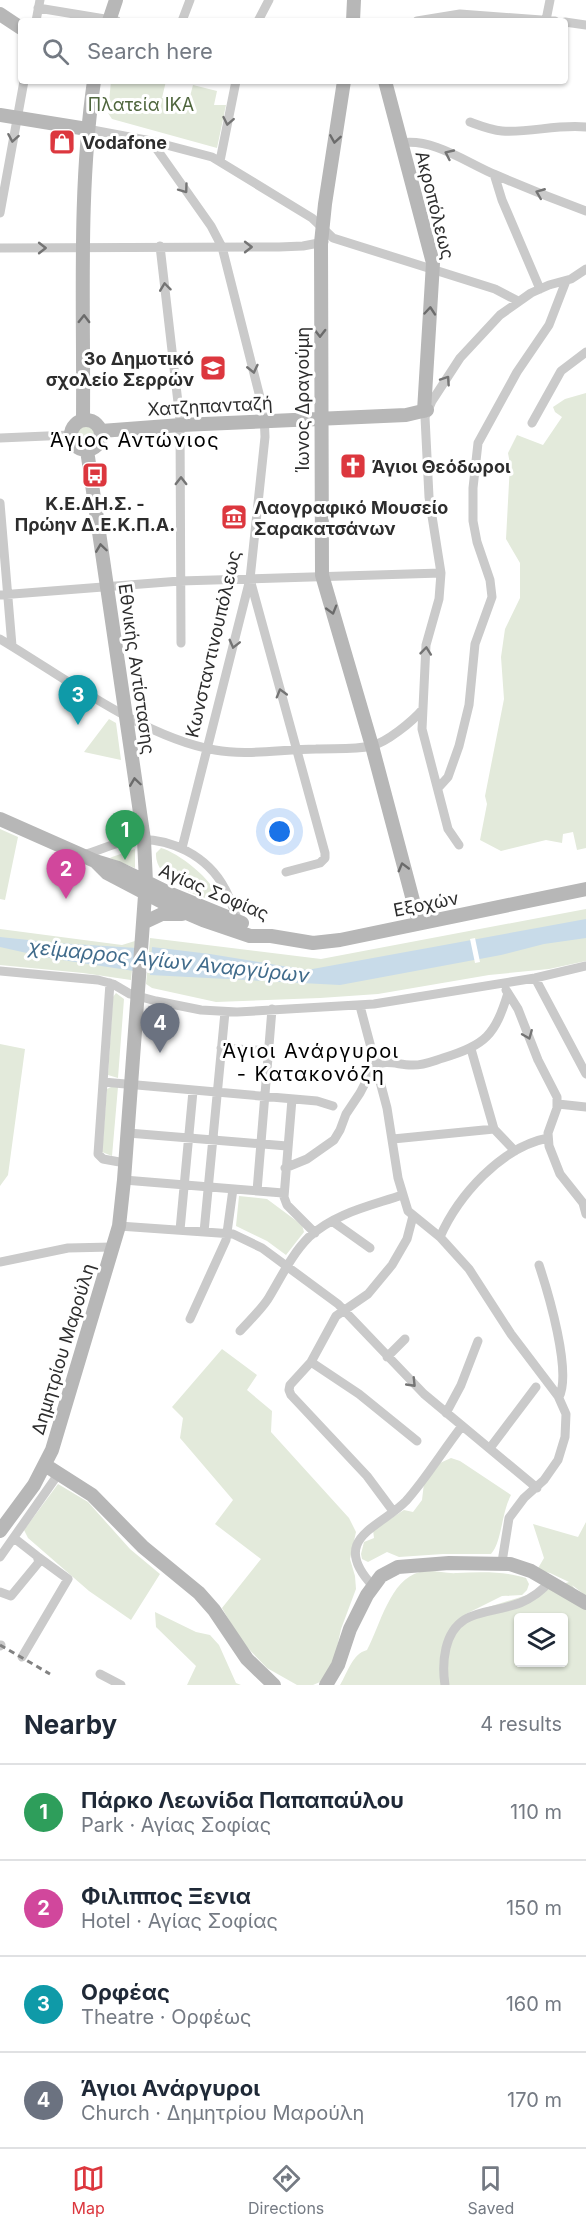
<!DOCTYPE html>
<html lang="en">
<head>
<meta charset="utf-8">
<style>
  :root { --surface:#fff; --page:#f6f6f7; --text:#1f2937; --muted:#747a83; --line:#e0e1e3; --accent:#dc373e }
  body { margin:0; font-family:Inter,sans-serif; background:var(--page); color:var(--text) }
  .controls { position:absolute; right:18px; bottom:18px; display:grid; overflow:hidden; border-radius:6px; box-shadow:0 2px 4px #0004 }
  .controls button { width:54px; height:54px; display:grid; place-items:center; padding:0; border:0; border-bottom:2px solid var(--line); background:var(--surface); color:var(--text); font:30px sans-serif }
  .you { position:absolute; left:280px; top:832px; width:21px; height:21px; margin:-15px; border:4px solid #fff; border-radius:50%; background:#1a73e8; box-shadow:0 0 0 9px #1a73e833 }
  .badge { display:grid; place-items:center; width:39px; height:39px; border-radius:50%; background:var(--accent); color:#fff; font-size:20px; font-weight:700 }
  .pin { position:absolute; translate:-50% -50px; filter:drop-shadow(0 2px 3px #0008) }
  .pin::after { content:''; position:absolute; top:32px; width:21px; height:18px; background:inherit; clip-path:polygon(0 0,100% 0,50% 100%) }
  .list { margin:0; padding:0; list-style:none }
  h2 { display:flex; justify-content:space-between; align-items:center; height:78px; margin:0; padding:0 24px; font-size:26px }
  h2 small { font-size:20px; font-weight:400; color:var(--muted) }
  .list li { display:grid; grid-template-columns:39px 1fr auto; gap:18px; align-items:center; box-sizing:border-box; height:96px; padding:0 24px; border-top:2px solid var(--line) }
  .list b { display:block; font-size:22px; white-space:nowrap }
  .list p { margin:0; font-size:20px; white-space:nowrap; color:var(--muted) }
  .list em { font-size:20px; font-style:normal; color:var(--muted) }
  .icon { flex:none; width:33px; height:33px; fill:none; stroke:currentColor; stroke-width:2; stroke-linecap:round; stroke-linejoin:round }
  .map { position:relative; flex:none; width:586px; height:1685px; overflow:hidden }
  .search { position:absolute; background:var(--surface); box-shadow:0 2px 4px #0004; left:18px; right:18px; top:18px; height:66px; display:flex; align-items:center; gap:15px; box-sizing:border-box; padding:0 21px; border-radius:6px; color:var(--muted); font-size:22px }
  .sheet { height:462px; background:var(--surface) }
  nav { display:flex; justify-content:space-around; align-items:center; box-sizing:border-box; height:84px; border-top:2px solid var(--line); background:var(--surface); font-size:16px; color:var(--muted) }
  nav a { display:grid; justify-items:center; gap:3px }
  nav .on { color:var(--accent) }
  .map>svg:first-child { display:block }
  .green { fill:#e3eadb; fill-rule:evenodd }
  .water { fill:#c8dbe9 }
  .pier { fill:#fff }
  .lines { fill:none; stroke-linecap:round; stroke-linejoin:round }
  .street { stroke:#cacaca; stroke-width:9 }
  .secondary { stroke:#b7b7b7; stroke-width:14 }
  .rail { stroke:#828282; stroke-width:3; stroke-dasharray:6 4.5; stroke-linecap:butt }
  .oneway { stroke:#747474 }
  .oneway2 { stroke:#6b6b6b }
  .labels { text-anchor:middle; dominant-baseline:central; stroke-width:6; stroke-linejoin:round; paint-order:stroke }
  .park-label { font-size:18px; fill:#4f663d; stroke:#fff }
  .poi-label { font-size:18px; font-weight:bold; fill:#2d2d2d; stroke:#fff; text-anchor:start }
  .street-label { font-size:18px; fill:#2d2d2d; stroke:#fff }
  .neighbourhood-label { font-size:20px; letter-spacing:1.5px; fill:#000; stroke:#fff }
  .water-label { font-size:20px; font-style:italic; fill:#406b8b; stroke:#fff }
</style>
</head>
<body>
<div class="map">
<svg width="586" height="1685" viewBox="0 0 586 1685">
  <rect width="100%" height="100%" fill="#fff"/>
  <path class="green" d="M111,81H166L162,98L188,104L193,85L217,91L214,105H226L217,148L112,119L108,113Z
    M586,393V848L577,850L573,832L563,834L562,843L546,840L501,851L480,840L487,804L485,796L504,699L501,657L505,629L520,598V563L506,539L510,464L508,453L517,435L543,445L562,417L555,412L553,407L565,399Z
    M75 435a11 11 0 1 1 22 0a11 11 0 1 1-22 0Z
    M109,719L116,723L121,760L84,752Z
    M0,829L18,837L5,900L0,899Z
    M161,848C177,852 216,881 216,898L213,900C192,896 154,877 156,853Z
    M135,849V868L110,858L112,857Z
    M586,909V961L549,969L489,975L378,994L320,998L216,1002L152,988L146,984L150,938L321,959Z
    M0,929L122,945L135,941L131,980L83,973L0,965Z
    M116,993L124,999L118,1078L108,1075L113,997Z
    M0,1044L25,1049L8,1175L0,1186Z
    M111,1087H118L112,1156L102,1152L107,1089Z
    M239,1196L267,1199L302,1225L304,1232L286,1255L267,1241L236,1226Z
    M222,1349L257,1375L247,1390L272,1411L271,1432L349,1518L356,1532L350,1559L355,1576L356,1589L341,1629L335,1657L325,1677L320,1682L313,1685H297L267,1668L241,1641L222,1608L261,1559L215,1524L233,1500L180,1438L183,1418L172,1407Z
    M451,1458L460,1461L511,1495C501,1514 502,1542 491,1554H443L399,1557L387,1552L368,1562L362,1559L361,1554L364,1542L374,1538L373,1530L404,1510L413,1512L422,1500L424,1483L440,1463Z
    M58,1484L88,1502L130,1549L160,1574L131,1620L89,1591L28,1538L24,1530Z
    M586,1522V1596L572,1585L586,1603V1685H340C348,1672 352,1654 367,1650C380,1626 390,1579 420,1572C432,1569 445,1574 457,1573C480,1572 504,1571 526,1578L529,1584L527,1590L522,1595L502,1596L466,1614L569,1582L550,1573L537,1570L544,1558L533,1524L578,1537ZM518,1618H564V1662H518Z
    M155,1612L196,1632L210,1635L219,1645L236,1683L241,1685H187L196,1666L156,1627Z"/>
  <path class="water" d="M586,919V938L544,944L501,955L340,985L150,975L152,947L210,954L307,970Z
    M0,937L57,943L137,948L134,971L49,958L0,947Z"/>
  <path class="pier" d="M475,938L480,962L475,963L470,939Z"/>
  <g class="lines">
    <path class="street" d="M38,8L117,21
      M546,20L550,0
      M36,21L40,0
      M182,21L190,0
      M258,21L269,0
      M417,21L460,14L555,21
      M565,22L586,25
      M470,122C481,126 491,130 502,131C530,133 557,124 586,127
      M87,129L151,141L212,157L312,218L333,238L495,289L518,301
      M151,141L211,226L222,247L264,413L265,437L250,579L182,848
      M401,143C434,138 467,163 496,175C526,188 556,200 586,211
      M220,161L236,81
      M494,174L502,200L540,289
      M0,213L24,81
      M160,246L180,420L181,643
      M0,248L279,247L303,246L324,242
      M532,423L561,371L586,352
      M0,438L70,435
      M0,503L12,646
      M251,583L325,853V858L320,863L286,872
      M0,595L180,581L441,573
      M0,639C64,677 142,737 215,750C247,756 283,749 316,749C333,748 354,750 371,746C386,743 413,721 423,709
      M438,788L448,777L459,746L469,705L475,644L492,597L490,580L477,542L473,521V488L478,443L517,372L549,325L566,281
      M459,845L448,829L422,729L426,645L439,599L441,573L429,497L425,417L432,401L460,358L500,315L531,293L549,285L571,279L586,269
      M83,855C99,851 115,842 132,840C169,836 208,856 225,889C231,900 234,912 239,923
      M0,971L98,980L113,984L130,994L156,1001L201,1010L237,1012L374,1004L535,978L586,966
      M535,978L586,1074
      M110,983L98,1154L103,1159L125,1163
      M506,990L518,1009L538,1060L557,1097V1108L548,1133L549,1146L560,1174L583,1203L586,1214
      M360,1006L387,1108L398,1178L408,1211L440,1237L469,1269L511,1334L558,1396L566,1414L565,1437L558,1460L544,1480L524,1498L509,1518L502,1562
      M221,1048L269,1051
      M471,1049L494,1129L515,1151
      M103,1082L317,1101L333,1106
      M292,1099L284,1197L287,1205L315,1233
      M558,1104L586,1107
      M128,1133L287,1146
      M393,1139L494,1129
      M285,1168L307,1159L334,1140L340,1130L346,1114L360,1093L374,1066C386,1059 398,1065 411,1065C422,1066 433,1061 443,1058C486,1045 495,1035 508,993
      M124,1180L283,1193
      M257,1191L272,1009
      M332,1221L370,1248
      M119,1226L233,1234L262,1248L338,1304L424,1394L537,1488
      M180,1230L193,1091
      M204,1232L225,1012
      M440,1237C458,1196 501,1147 548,1138
      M0,1262L68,1248L112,1247
      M539,1265C548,1292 572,1372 559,1397
      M190,1319L226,1240L233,1189
      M240,1331C249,1321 260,1311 268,1299C281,1278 291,1255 309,1237C335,1213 370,1206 402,1195
      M387,1357L405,1339
      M311,1362L359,1394L417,1441
      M446,1413L461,1385L478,1341
      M490,1448L536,1387
      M393,1511L367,1476L291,1395L289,1390L290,1385L311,1362L336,1316L368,1294L392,1265L407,1239L413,1216
      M0,1557L59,1473
      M373,1586C328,1538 380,1528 406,1501C425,1480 444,1449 462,1426
      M0,1592L11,1596L39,1562L37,1556L14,1538
      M0,1646L1,1645
      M22,1657L68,1579L38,1557
      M100,1674L121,1685
      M445,1685C443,1672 443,1661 446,1648C456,1607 489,1615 520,1603C532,1598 541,1592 549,1582"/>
    <path class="secondary" d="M0,14L21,28
      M109,21L116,0
      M353,21L354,0
      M344,81L325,204L321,243L322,575L372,746L419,923
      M385,81L433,263L424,411
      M0,115L87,129
      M83,419C84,307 78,192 94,81
      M71 435a15 15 0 1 1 30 0a15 15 0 1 1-30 0Z
      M101,431L181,425L406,415L427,410
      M0,819L95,861L118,868L171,894L242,923
      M95,861L107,873L168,905L203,920L250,936H271L313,943L340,940L586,889
      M145,922L162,914H182
      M45,1465L92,1495L143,1547L199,1593L214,1610L247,1659L274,1685
      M0,1531L34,1485L52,1450L119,1226L124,1180L146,882L144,840L87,450
      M326,1685L338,1665L350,1629L367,1595L381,1576L398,1567L449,1563L510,1564L531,1571L586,1603"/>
    <path class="rail" d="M0,1645L50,1674"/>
  </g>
  <defs><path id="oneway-chevron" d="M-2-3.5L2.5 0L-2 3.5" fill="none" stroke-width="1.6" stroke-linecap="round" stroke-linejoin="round" transform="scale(1.5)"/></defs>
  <g class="oneway">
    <use href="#oneway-chevron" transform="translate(228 121) rotate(101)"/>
    <use href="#oneway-chevron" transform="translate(13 138) rotate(100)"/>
    <use href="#oneway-chevron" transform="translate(449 154) rotate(-155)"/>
    <use href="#oneway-chevron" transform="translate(184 189) rotate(54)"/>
    <use href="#oneway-chevron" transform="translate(540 193) rotate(-158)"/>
    <use href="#oneway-chevron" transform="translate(248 247)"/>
    <use href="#oneway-chevron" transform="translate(42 248)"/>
    <use href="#oneway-chevron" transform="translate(165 287) rotate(-97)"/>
    <use href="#oneway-chevron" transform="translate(253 369) rotate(77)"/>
    <use href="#oneway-chevron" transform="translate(446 380) rotate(-56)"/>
    <use href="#oneway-chevron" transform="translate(181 481) rotate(-90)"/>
    <use href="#oneway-chevron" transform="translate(234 644) rotate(104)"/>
    <use href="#oneway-chevron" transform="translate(426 651) rotate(-84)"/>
    <use href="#oneway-chevron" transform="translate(281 693) rotate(-106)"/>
    <use href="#oneway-chevron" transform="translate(528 1035) rotate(68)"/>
    <use href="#oneway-chevron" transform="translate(412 1383) rotate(46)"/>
  </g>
  <g class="oneway2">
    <use href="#oneway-chevron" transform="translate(335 139) rotate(99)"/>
    <use href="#oneway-chevron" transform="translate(430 311) rotate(-85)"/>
    <use href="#oneway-chevron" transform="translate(84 319) rotate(-89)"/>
    <use href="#oneway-chevron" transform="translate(320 333) rotate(90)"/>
    <use href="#oneway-chevron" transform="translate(101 548) rotate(-98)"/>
    <use href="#oneway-chevron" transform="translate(332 610) rotate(74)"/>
    <use href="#oneway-chevron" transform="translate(135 782) rotate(-98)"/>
    <use href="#oneway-chevron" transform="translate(403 867) rotate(-105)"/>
  </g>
  <defs>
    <symbol id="shop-square" viewBox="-11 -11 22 22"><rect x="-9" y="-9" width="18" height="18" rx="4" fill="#dc373e" stroke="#fff"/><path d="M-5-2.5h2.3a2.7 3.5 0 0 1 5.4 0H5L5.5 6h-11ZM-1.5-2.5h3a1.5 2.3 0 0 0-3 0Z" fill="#fff"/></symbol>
    <symbol id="school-square" viewBox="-11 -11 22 22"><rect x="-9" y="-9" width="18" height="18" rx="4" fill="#dc373e" stroke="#fff"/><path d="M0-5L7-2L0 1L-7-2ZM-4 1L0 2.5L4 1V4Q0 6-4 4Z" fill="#fff"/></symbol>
    <symbol id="church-square" viewBox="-11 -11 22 22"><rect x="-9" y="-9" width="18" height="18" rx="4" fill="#dc373e" stroke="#fff"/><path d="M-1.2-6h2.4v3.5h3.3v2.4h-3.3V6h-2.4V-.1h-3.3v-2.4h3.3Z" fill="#fff"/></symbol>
    <symbol id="bus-square" viewBox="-11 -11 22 22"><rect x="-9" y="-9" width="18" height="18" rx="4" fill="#dc373e" stroke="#fff"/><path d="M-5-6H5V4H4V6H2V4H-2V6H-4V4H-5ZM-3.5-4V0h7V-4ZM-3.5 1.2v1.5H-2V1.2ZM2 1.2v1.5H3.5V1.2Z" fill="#fff"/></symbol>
    <symbol id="museum-square" viewBox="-11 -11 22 22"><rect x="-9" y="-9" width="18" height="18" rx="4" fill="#dc373e" stroke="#fff"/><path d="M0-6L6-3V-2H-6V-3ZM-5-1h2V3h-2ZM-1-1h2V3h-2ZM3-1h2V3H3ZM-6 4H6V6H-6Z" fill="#fff"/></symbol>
  </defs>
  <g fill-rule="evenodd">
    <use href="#shop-square" x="47" y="127" width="30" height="30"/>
    <use href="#school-square" x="198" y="353" width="30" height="30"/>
    <use href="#church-square" x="338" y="451" width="30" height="30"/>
    <use href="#bus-square" x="80" y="460" width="30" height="30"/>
    <use href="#museum-square" x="219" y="502" width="30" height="30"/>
  </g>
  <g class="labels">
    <g class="park-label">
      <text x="141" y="104">Πλατεία ΙΚΑ</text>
    </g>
    <g class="poi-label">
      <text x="82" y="142">Vodafone</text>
      <text x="194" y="358" text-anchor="end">3ο Δημοτικό<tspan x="194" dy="21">σχολείο Σερρών</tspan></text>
      <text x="372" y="466">Άγιοι Θεόδωροι</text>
      <text x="95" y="503" text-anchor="middle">Κ.Ε.ΔΗ.Σ. -<tspan x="95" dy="21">Πρώην Δ.Ε.Κ.Π.Α.</tspan></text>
      <text x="254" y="507">Λαογραφικό Μουσείο<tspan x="254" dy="21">Σαρακατσάνων</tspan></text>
    </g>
    <g class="street-label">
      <text transform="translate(435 205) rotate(76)">Ακροπόλεως</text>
      <text transform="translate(302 400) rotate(-90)">Ίωνος Δραγούμη</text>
      <text transform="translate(210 406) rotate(-3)">Χατζηπανταζή</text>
      <text transform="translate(213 644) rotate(-77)">Κωνσταντινουπόλεως</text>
      <text transform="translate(137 669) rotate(82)">Εθνικής Αντίστασης</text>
      <text transform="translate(214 892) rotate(23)">Αγίας Σοφίας</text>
      <text transform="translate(426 904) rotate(-11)">Εξοχών</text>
      <text transform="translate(63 1349) rotate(-73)">Δημητρίου Μαρούλη</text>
    </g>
    <g class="neighbourhood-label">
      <text x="135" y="440">Άγιος Αντώνιος</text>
      <text x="311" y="1051">Άγιοι Ανάργυροι<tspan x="311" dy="23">- Κατακονόζη</tspan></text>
    </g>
    <g class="water-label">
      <text transform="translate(169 961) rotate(6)">χείμαρρος Αγίων Αναργύρων</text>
    </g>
  </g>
</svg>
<div class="controls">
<button><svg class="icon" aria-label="layers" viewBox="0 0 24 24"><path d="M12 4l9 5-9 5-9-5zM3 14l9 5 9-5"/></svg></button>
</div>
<div class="you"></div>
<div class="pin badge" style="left:125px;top:860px;background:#2e9e5b">1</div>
<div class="pin badge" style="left:66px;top:899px;background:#d1479c">2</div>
<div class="pin badge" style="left:78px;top:725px;background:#0f9aa8">3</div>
<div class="pin badge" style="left:160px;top:1053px;background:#6b7280">4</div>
<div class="search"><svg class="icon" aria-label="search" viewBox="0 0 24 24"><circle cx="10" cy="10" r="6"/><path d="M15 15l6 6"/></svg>Search here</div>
</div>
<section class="sheet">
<h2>Nearby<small>4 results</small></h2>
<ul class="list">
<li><span class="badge" style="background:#2e9e5b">1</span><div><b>Πάρκο Λεωνίδα Παπαπαύλου</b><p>Park · Αγίας Σοφίας</p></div><em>110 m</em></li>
<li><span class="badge" style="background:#d1479c">2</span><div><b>Φιλιππος Ξενια</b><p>Hotel · Αγίας Σοφίας</p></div><em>150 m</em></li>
<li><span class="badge" style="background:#0f9aa8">3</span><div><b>Ορφέας</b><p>Theatre · Ορφέως</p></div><em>160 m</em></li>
<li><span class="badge" style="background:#6b7280">4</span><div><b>Άγιοι Ανάργυροι</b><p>Church · Δημητρίου Μαρούλη</p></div><em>170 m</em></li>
</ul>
</section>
<nav>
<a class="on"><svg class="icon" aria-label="map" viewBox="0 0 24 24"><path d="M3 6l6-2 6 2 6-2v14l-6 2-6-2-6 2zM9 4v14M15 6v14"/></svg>Map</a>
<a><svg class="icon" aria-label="directions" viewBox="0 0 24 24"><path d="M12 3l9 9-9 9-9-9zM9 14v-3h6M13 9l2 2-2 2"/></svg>Directions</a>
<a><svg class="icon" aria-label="saved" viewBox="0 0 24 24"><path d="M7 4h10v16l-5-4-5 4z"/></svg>Saved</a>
</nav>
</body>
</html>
